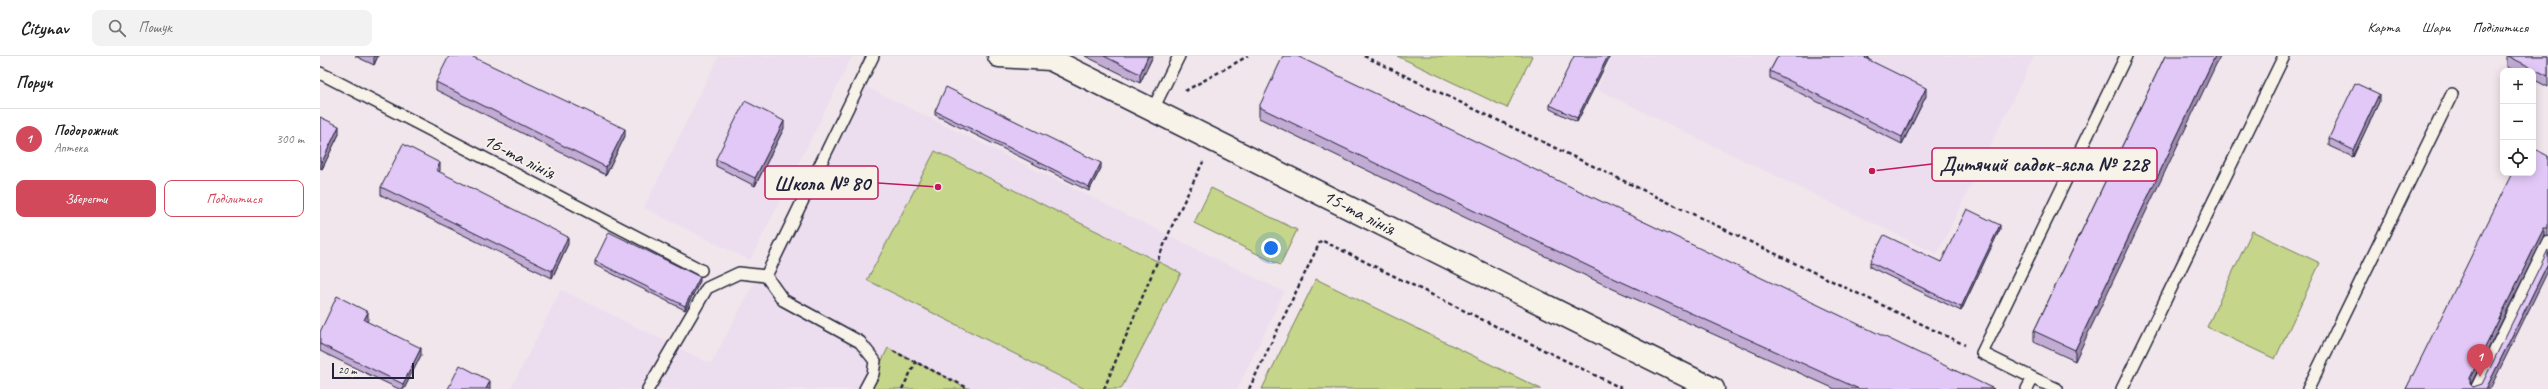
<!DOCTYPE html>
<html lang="uk">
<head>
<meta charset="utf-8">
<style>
  :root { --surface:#fff; --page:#f2f2f2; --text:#222; --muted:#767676; --line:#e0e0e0; --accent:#d1495b }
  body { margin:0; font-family:Caveat,sans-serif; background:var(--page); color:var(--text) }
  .controls { position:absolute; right:12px; top:12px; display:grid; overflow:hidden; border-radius:8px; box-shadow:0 2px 10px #0003 }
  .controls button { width:36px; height:36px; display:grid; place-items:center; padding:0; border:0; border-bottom:1px solid var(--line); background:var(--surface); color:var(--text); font:20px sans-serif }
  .scale { position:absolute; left:12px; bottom:10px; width:82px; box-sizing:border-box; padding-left:4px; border:2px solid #22223b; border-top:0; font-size:11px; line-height:14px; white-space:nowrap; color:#22223b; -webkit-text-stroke:3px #f7f3e8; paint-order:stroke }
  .you { position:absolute; left:951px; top:192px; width:14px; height:14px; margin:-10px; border:3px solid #fff; border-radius:50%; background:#1a73e8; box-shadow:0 0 0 6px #1a73e833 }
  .badge { display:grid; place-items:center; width:26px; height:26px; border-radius:50%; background:var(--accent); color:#fff; font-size:13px; font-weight:700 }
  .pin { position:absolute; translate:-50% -33px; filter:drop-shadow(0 1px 2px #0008) }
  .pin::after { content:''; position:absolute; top:21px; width:14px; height:12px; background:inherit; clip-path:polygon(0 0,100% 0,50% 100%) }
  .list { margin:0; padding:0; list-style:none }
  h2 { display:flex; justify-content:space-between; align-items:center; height:52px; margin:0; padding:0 16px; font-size:17px }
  h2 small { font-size:13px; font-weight:400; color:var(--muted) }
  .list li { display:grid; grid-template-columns:26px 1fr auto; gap:12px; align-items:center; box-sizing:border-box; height:60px; padding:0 16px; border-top:1px solid var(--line) }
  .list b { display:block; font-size:15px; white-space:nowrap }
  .list p { margin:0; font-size:13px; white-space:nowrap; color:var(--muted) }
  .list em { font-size:13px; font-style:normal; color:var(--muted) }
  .actions { display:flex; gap:8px; padding:12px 16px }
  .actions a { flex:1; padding:9px 0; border:1px solid var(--accent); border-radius:8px; text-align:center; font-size:14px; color:var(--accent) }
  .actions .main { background:var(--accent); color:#fff }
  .icon { flex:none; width:22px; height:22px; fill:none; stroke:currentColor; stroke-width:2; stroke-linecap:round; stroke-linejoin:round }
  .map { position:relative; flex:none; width:2228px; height:333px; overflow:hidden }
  header { display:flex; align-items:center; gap:24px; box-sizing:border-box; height:56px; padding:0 20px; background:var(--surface); border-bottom:1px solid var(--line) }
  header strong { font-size:19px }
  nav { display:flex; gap:22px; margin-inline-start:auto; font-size:14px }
  .search { width:280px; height:36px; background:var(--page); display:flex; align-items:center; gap:10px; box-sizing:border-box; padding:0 14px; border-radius:8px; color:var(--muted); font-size:15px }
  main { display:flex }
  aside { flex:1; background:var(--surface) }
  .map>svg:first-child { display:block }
  .built { fill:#ecddef }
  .green { fill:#c5d589; stroke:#747c62 }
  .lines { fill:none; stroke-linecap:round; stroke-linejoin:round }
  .service-casing { stroke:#22223b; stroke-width:14 }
  .minor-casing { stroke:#22223b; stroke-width:25 }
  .path { stroke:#22223b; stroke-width:2.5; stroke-dasharray:4 3; stroke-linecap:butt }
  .service { stroke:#f7f3e8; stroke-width:11 }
  .minor { stroke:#f7f3e8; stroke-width:22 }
  .wall { fill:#c2acd4; stroke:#22223b }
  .shaded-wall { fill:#9e8cad; stroke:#22223b }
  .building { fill:#e2c8f7; stroke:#22223b }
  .labels { text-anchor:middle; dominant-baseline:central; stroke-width:3.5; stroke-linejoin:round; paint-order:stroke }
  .street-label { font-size:20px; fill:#22223b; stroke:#f7f3e8 }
  .leader { fill:none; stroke:#c2185b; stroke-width:1.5 }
  .callout-dot { fill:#c2185b; stroke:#f7f3e8; stroke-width:1.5 }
  .callout { fill:#f7f3e8; stroke:#c2185b; stroke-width:1.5 }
  .callout-label { font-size:21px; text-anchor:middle; font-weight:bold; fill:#22223b }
</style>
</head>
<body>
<header>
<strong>Citynav</strong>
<div class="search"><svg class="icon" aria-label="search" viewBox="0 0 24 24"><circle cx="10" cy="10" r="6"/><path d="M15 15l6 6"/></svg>Пошук</div>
<nav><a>Карта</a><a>Шари</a><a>Поділитися</a></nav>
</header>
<main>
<aside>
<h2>Поруч<small></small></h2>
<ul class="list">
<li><span class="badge">1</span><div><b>Подорожник</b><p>Аптека</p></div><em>300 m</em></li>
</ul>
<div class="actions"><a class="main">Зберегти</a><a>Поділитися</a></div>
</aside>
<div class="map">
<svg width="2228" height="333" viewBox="0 0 2228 333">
  <rect width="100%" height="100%" fill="#f1e6ec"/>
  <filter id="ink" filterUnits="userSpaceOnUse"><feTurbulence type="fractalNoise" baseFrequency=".025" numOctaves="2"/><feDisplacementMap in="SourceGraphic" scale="8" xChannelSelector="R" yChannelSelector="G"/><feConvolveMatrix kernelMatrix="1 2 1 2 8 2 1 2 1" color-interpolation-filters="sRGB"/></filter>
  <g filter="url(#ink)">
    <path class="built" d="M399,0H532L430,204L324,152Z
      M1293,0H1714L1617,198L1277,33Z
      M540,28L964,236L917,333H191L241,234L391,308Z"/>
    <path class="green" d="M1077,0H1212L1187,52Z
      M615,95L861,217L801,333H765L547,224Z
      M891,132L977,174L960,209L874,167Z
      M1932,175L2000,207L1955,303L1887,271Z
      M996,223L1221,333H942Z
      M568,292L649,333H548Z"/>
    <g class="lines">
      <defs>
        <path id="service" d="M0,17L381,214
          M833,53L859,0
          M446,220L553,0
          M1713,322L1737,333
          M328,333L387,232L419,217L446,220L463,244L540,286L555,305L553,318L545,333
          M1707,333L1713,322L1662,297L1806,0
          M1802,333L1964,0
          M1988,333L2132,38
          M2156,333L2228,186"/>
        <path id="minor" d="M679,0L730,3L1393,333"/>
      </defs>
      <use href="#service" class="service-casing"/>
      <use href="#minor" class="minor-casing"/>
      <path class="path" d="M1044,0L1645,289
        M865,35L928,0
        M573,295L650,333
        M582,333L596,306
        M784,333L852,170L883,106
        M929,333L1001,184L1303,333"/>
      <use href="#service" class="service"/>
      <use href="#minor" class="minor"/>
    </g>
    <path class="wall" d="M35,0H58L54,9Z
      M765,0H833L820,27Z
      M1290,0L1257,66L1230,53V49Z
      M1458,0H1549L1548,3L1606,40L1582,88L1450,22V15Z
      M1845,0L1755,305L1714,286V275Z
      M2187,0H2228V31L2213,23V15H2196L2187,11Z
      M116,26L305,80L286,119L116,34Z
      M2059,46L2033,101L2009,90V82Z
      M939,51L1674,333H1515L1291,232L939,62Z
      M615,55L781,112L769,135L615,59Z
      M0,61L19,78L2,113L0,112Z
      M464,72L435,130L396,110V103Z
      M2228,100V181L2224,180L2150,329L2153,331L2170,333H2086Z
      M120,114L119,116L248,188L232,222L61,139V131Z
      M1680,173L1641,255L1550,211V206H1621Z
      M275,205L380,225L365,254L275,209Z
      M48,263L47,266L101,299L84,333H79L0,295V276Z"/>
    <path class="shaded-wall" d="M55,0H58L54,9V2Z
      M828,0H833L820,27V18Z
      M1288,0H1290L1257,66V62Z
      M1546,0H1549L1545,9V2Z
      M1895,0H1900L1755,305V294Z
      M1606,32V40L1582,88V81Z
      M2059,38V46L2033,101V94Z
      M464,65V72L435,130V122Z
      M19,70V78L2,113V106Z
      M305,73V80L286,119V111Z
      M120,107V114L116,122V114Z
      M781,107V112L769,135V131Z
      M1680,169V173L1641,255V251Z
      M2224,172V180L2150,330V322Z
      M248,181V188L232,222V215Z
      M2228,207V215L2170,333H2166Z
      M380,221V225L365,254V250Z
      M48,256V263L44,271V264Z
      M101,292V299L84,333H83V328Z
      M170,325V333H166Z"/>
    <path class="building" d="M129,0H151L305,73L286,111L116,26Z
      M784,0H828L820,18Z
      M963,0H977L1674,333H1539L1291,221L939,51Z
      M1254,0H1288L1257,62L1230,49Z
      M1458,0H1546L1545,2L1606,32L1582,81L1450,15Z
      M1845,0H1895L1755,294L1714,275Z
      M2188,0H2228V20Z
      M2035,27L2059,38L2033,94L2009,82Z
      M626,31L781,107L769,131L615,55Z
      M425,45L464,65L435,122L396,103Z
      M0,61L19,70L2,106L0,105Z
      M83,88L120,107L116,114L248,181L232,215L61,131Z
      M2213,92L2228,100V172H2224L2150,322V328L2153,331L2162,328L2228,194V207L2166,333H2086L2192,117H2213Z
      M1647,153L1680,169L1641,251L1550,206L1564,179L1621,206Z
      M289,176L380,221L365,250L275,205Z
      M17,240L48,256L44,264L101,292L83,328L0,288V276Z
      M140,309L170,325L166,333H128Z"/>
  </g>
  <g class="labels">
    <g class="street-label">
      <text transform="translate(199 100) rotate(27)">16-та лінія</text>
      <text transform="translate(1039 156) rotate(27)">15-та лінія</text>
    </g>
  </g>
  <path class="leader" d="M1552 115L1612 108M618 131L558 127"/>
  <g class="callout-dot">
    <circle cx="1552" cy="115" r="4"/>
    <circle cx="618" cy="131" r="4"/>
  </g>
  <g class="callout">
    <rect x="1612" y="92" width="225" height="33" rx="4"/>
    <rect x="445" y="110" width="113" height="33" rx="4"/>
  </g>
  <g class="callout-label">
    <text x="1724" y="115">Дитячий садок-ясла № 228</text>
    <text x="502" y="134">Школа № 80</text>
  </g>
</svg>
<div class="controls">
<button>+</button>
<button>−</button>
<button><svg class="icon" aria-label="locate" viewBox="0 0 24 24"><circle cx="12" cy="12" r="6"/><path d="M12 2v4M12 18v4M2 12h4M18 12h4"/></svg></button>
</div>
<div class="scale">20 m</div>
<div class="you"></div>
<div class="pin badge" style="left:2160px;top:321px">1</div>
</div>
</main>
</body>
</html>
